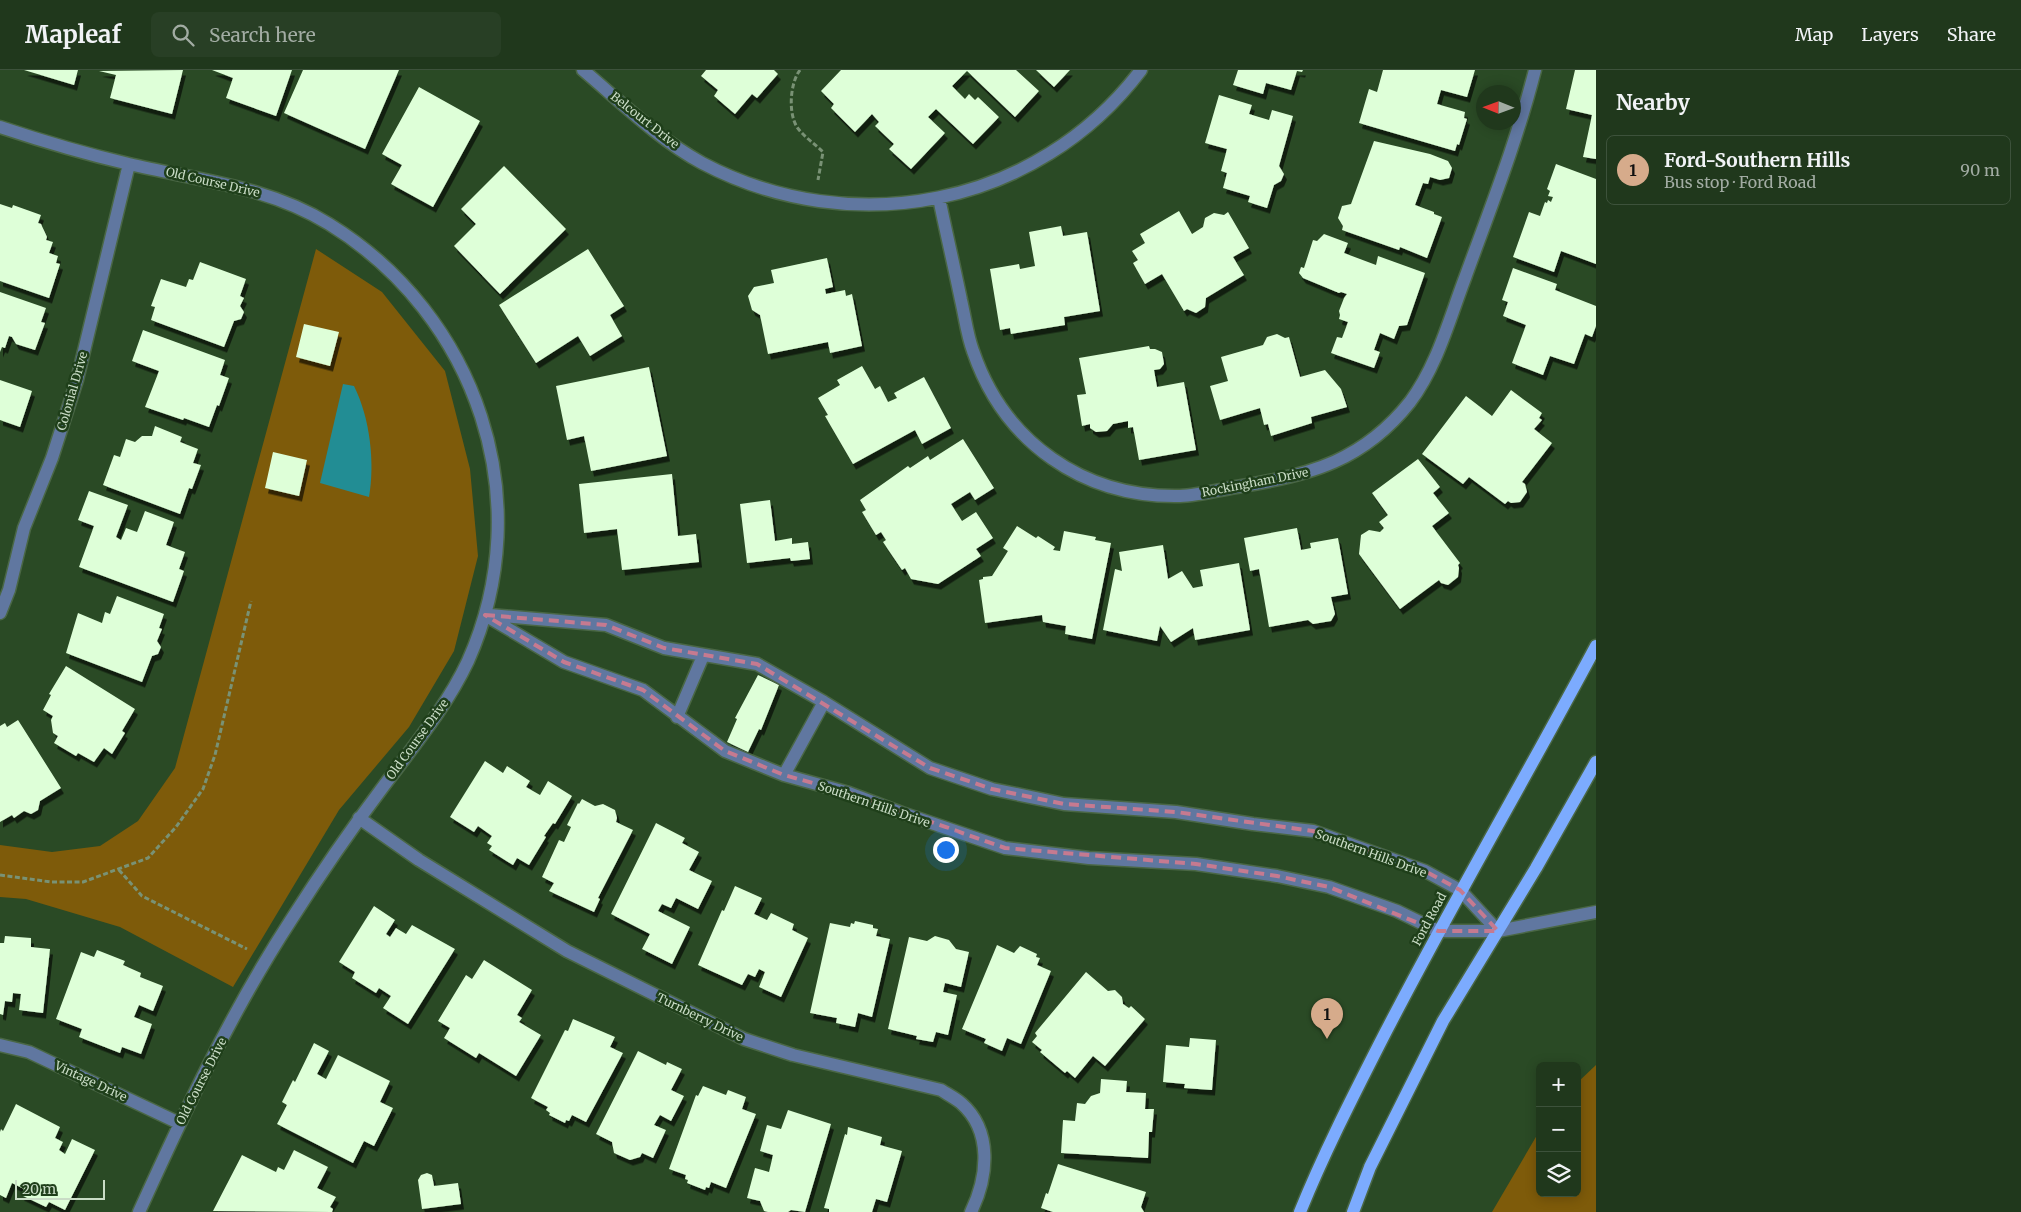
<!DOCTYPE html>
<html lang="en">
<head>
<meta charset="utf-8">
<style>
  :root { --surface:#20381c; --page:#283f25; --text:#f1f3f6; --muted:#a2aca3; --line:#3d523b; --accent:#d6ab8b }
  body { margin:0; font-family:Merriweather,serif; background:var(--page); color:var(--text) }
  .controls { position:absolute; right:15px; bottom:15px; display:grid; overflow:hidden; border-radius:8px; box-shadow:0 2px 12px #0003 }
  .controls button { width:45px; height:45px; display:grid; place-items:center; padding:0; border:0; border-bottom:1px solid var(--line); background:var(--surface); color:var(--text); font:25px sans-serif }
  .compass { position:absolute; left:1476px; top:15px; width:45px; height:45px; border-radius:50%; background:var(--surface); box-shadow:0 2px 12px #0003; rotate:271deg }
  .scale { position:absolute; left:15px; bottom:12px; width:90px; box-sizing:border-box; padding-left:5px; border:2px solid #c9dcc6; border-top:0; font-size:14px; line-height:18px; white-space:nowrap; color:#c9dcc6; -webkit-text-stroke:4px #1f3f1a; paint-order:stroke }
  .you { position:absolute; left:945px; top:779px; width:18px; height:18px; margin:-12px; border:4px solid #fff; border-radius:50%; background:#1a73e8; box-shadow:0 0 0 8px #1a73e833 }
  .badge { display:grid; place-items:center; width:32px; height:32px; border-radius:50%; background:var(--accent); color:#111; font-size:16px; font-weight:700 }
  .pin { position:absolute; translate:-50% -41px; filter:drop-shadow(0 1px 2px #0008) }
  .pin::after { content:''; position:absolute; top:26px; width:18px; height:15px; background:inherit; clip-path:polygon(0 0,100% 0,50% 100%) }
  .list { margin:0; padding:0; list-style:none }
  h2 { display:flex; justify-content:space-between; align-items:center; height:65px; margin:0; padding:0 20px; font-size:21px }
  h2 small { font-size:16px; font-weight:400; color:var(--muted) }
  .list li { display:grid; grid-template-columns:32px 1fr auto; gap:15px; align-items:center; box-sizing:border-box; height:70px; margin:0 10px 10px; padding:0 10px; border:1px solid var(--line); border-radius:8px }
  .list b { display:block; font-size:19px; white-space:nowrap }
  .list p { margin:0; font-size:16px; white-space:nowrap; color:var(--muted) }
  .list em { font-size:16px; font-style:normal; color:var(--muted) }
  .icon { flex:none; width:28px; height:28px; fill:none; stroke:currentColor; stroke-width:2; stroke-linecap:round; stroke-linejoin:round }
  .map { position:relative; flex:none; width:1596px; height:1142px; overflow:hidden }
  header { display:flex; align-items:center; gap:30px; box-sizing:border-box; height:70px; padding:0 25px; background:var(--surface); border-bottom:1px solid var(--line) }
  header strong { font-size:24px }
  nav { display:flex; gap:28px; margin-inline-start:auto; font-size:18px }
  .search { width:350px; height:45px; background:var(--page); display:flex; align-items:center; gap:12px; box-sizing:border-box; padding:0 18px; border-radius:8px; color:var(--muted); font-size:19px }
  main { display:flex }
  aside { flex:1; background:var(--surface) }
  .map>svg:first-child { display:block }
  .green { fill:#7e5b0a }
  .water { fill:#228d94 }
  .building { fill:#deffd8; filter:url(#shadow) }
  .lines { fill:none; stroke-linecap:round; stroke-linejoin:round }
  .minor-casing { stroke:#4a6745; stroke-width:15 }
  .major-casing { stroke:#4a6745; stroke-width:15 }
  .path { stroke:#799275; stroke-width:3; stroke-dasharray:5 2.5; stroke-linecap:butt }
  .minor { stroke:#6077a0; stroke-width:12 }
  .major { stroke:#7cabfe; stroke-width:12 }
  .marked { fill:none; stroke:#c67a90; stroke-width:4; stroke-dasharray:10 6; stroke-linejoin:round }
  .labels { text-anchor:middle; dominant-baseline:central; stroke-width:5; stroke-linejoin:round; paint-order:stroke }
  .street-label { font-size:12px; fill:#c9dcc6; stroke:#1f3f1a }
</style>
</head>
<body>
<header>
<strong>Mapleaf</strong>
<div class="search"><svg class="icon" aria-label="search" viewBox="0 0 24 24"><circle cx="10" cy="10" r="6"/><path d="M15 15l6 6"/></svg>Search here</div>
<nav><a>Map</a><a>Layers</a><a>Share</a></nav>
</header>
<main>
<div class="map">
<svg width="1596" height="1142" viewBox="0 0 1596 1142">
  <defs>
    <filter id="shadow"><feDropShadow dx="3" dy="5.5" stdDeviation="0" flood-color="#0009"/></filter>
  </defs>
  <rect width="100%" height="100%" fill="#2a4a25"/>
  <path class="green" d="M316,179L382,222L445,301L470,399L478,486L454,581L409,657L339,740L233,917L120,857L26,829L0,827V775L52,782L100,776L138,751L175,698Z
    M1596,995V1142H1492L1540,1060V1123H1577V1013Z"/>
  <path class="water" d="M343,314L354,316C370,348 375,392 369,427L320,413Z"/>
  <path class="building" d="M24,0H78L74,15Z
    M183,0L172,44L110,28L116,5L99,1Z
    M212,0H292L276,46L226,28L233,8Z
    M303,0H399L365,79L284,43Z
    M706,0H774L778,4L757,28L752,24L735,44L714,26L718,20L701,6Z
    M841,0H1016L1039,21L1015,47L967,1L952,16L965,29L969,24L975,30L978,27L999,47L973,74L936,39L928,47L945,63L911,99L889,79L894,74L875,56L879,52L872,44L855,62L831,38L834,34L821,21Z
    M1036,0H1070L1054,17Z
    M1238,0H1303L1302,2L1297,1L1291,20L1266,13L1263,24L1233,15Z
    M1383,0H1475L1467,27L1441,20L1437,34L1465,42L1464,48L1467,49L1459,75L1457,74L1455,81L1359,53L1369,19L1377,22Z
    M1575,0H1596V89L1583,87L1592,45L1566,39Z
    M419,17L480,51L433,137L391,114L402,95L382,84Z
    M1219,25L1252,35L1249,44L1269,50L1272,40L1293,46L1279,96L1284,104L1281,111L1274,115L1267,138L1248,132L1250,126L1223,118L1227,103L1221,101L1227,79L1205,73Z
    M1374,71L1430,84L1448,91L1452,98L1449,108L1440,110L1430,107L1428,114L1423,113L1415,135L1434,142V144L1442,147L1427,188L1400,177L1399,180L1342,160L1343,156L1338,148L1342,136L1351,134Z
    M1556,94L1596,109V194L1561,181L1554,202L1513,187L1529,142L1540,146L1545,132L1547,133L1548,130L1551,132L1553,127L1548,126L1550,121L1547,119Z
    M504,96L566,159L500,224L454,176L476,154L461,139Z
    M0,134L12,138L13,135L41,145L38,153L41,154L47,167L46,170L53,172L49,183L58,186L56,193L60,194L49,228L0,211Z
    M1179,141L1192,164L1203,157L1205,148L1214,143L1224,145L1228,142L1249,178L1233,187L1244,205L1206,228L1205,237L1196,243L1187,239L1184,241L1162,204L1145,214L1133,193L1138,190L1132,181L1145,173L1140,164Z
    M1061,156L1063,166L1087,162L1100,241L1064,247L1065,255L1011,264L1010,258L1000,260L990,199L1019,194L1020,199L1035,196L1029,162Z
    M1324,164L1348,173L1344,183L1376,195L1378,186L1425,203L1407,255L1399,256L1394,269L1380,263L1374,280L1380,282L1374,298L1331,283L1337,267L1342,268L1348,252L1339,249L1340,245L1339,241L1344,228L1347,224L1341,222L1339,223L1303,208L1299,203L1301,197L1304,198L1313,170L1317,171Z
    M588,179L624,236L610,245L622,266L590,286L578,266L536,293L499,235Z
    M827,188L833,217L825,219L826,224L845,220L846,226L852,224L862,276L830,283L828,272L768,284L760,245L752,240L748,226L754,217L774,213L771,200Z
    M200,192L246,209L240,226L244,228L240,236L244,242L241,249L234,251L224,277L151,250L155,237L151,236L161,209L186,217L189,209L193,210Z
    M1513,198L1557,214L1555,220L1596,236V256L1592,267L1585,264L1574,294L1550,286L1543,305L1512,293L1526,255L1503,246L1508,232L1502,230Z
    M0,222L46,238L41,252L45,253L35,280L16,274L12,267L9,266L5,278L2,277L0,282Z
    M304,254L339,262L330,296L296,287Z
    M143,260L225,290L220,305L229,308L219,336L217,335L209,357L184,348L183,350L145,337L159,301L132,291Z
    M1277,264L1285,268L1289,267L1300,307L1325,300L1341,319L1347,337L1311,347L1312,353L1271,366L1268,354L1264,355L1260,338L1220,350L1210,316L1228,311L1221,287L1263,275L1267,267Z
    M1149,276L1150,279H1155L1162,282L1164,294L1160,299L1154,300L1157,317L1184,312L1196,380L1139,390L1133,357L1128,358V351L1113,354L1107,361L1096,362L1090,358V354L1082,356L1077,325L1086,324L1079,288Z
    M862,296L875,319L880,316L888,332L897,328L894,323L924,307L951,358L922,374L915,360L853,394L825,346L828,345L818,328L840,315L837,310Z
    M649,297L667,386L591,401L584,366L567,370L556,316Z
    M0,310L32,321L20,357L0,350Z
    M1511,320L1542,343L1539,348L1542,350L1534,359L1552,373L1522,412L1525,414L1527,422L1520,432L1511,433L1508,431L1505,434L1469,407L1463,414L1422,384L1466,326L1492,346Z
    M155,356L182,367L180,372L198,379L193,393L201,395L192,419L189,418L180,444L103,415L114,385L120,387L126,369L135,372L142,366H152Z
    M963,369L994,418L975,430L970,422L951,434L962,451L976,442L993,468L976,479L981,486L938,514L911,509L905,498L902,500L883,472L886,470L881,462L876,465L862,442L866,440L860,430L908,396L910,398L928,386L930,390Z
    M273,382L307,390L299,426L265,418Z
    M1418,389L1440,417L1433,423L1449,443L1432,456L1460,493L1458,495L1459,498L1458,507L1448,515L1441,513L1439,510L1400,539L1359,484L1361,465L1369,460L1380,462L1384,458L1379,452L1388,445L1372,423Z
    M672,404L678,466L696,464L699,492L622,500L617,459L584,463L579,414Z
    M89,421L128,435L116,467L121,470L126,458L137,462L145,441L174,452L166,475L185,482L179,499L184,501L173,532L79,497L94,456L78,450Z
    M770,430L775,471L792,468V474L808,472L810,489L791,491L790,488L747,493L740,434Z
    M1017,456L1036,468L1038,466L1055,477L1053,480L1060,481L1064,461L1096,467L1095,470L1111,473L1092,569L1065,564L1066,556L1043,552L1042,545L985,553L979,510L983,509V507L992,506L1008,481L1003,478Z
    M1297,458L1301,480L1311,478L1310,473L1338,468L1348,524L1331,527L1335,544L1331,551L1313,554L1308,550L1269,557L1259,499L1250,501L1244,468Z
    M1163,475L1168,509L1182,501L1193,518L1203,516L1200,500L1239,493L1250,560L1195,570L1193,558L1171,572L1160,556L1157,571L1103,560L1115,499L1122,501L1119,482Z
    M117,526L164,544L159,558L162,559L157,571L161,577L158,584L152,586L142,612L66,583L78,543L102,553L105,542L110,544Z
    M66,596L135,639L122,661L125,663L112,684L104,678L94,692L78,683L76,686L54,673L58,666L53,663L51,650L53,646L43,640L51,625L49,624Z
    M758,605L779,615L761,660L759,659L748,682L727,672L737,649L735,648Z
    M18,650L61,718L40,731L38,740L31,744L24,741L14,748L12,745L0,752V656L5,653L7,657Z
    M485,691L503,703L507,696L530,711L526,717L540,725L548,711L572,726L555,754L553,753L544,766L546,767L529,795L517,788L513,795L489,780L492,776L487,773L492,766L478,756L474,762L450,747Z
    M582,729L595,736L603,734L615,740L617,748L616,752L633,760L598,828L600,829L594,842L549,821L554,813L542,807L559,770L564,772L571,757L567,755L578,733L579,734Z
    M656,753L685,768L682,773L699,782L689,800L712,811L698,839L676,828L671,838L662,834L658,841L690,857L672,894L642,879L650,864L611,844Z
    M735,816L762,828L754,844L767,850L771,843L794,854L792,860L808,868L781,927L759,917L765,902L759,899L755,907L748,904L742,915L698,895L722,840L724,841Z
    M374,836L395,850L386,864L390,867L396,858L406,864L412,855L455,879L408,954L383,938L391,926L379,918L376,923L352,908L355,902L339,892Z
    M855,851L873,855V858L878,859L876,866L890,869L872,947L858,943L855,957L836,953L837,948L810,943L830,853L850,857L851,853L854,854Z
    M5,866L31,868V877L50,879L43,943L19,940L21,924L13,923L12,932L5,931L3,945L0,944V873H4Z
    M935,866L949,870L956,879L969,882L961,917L945,913L943,922L957,925L948,965L936,962L933,972L916,969L917,966L888,959L909,867L927,871Z
    M997,875L1014,883L1020,876L1037,884L1036,887L1040,888L1037,895L1051,901L1021,974L1007,968L1002,981L984,973L986,969L962,959Z
    M97,880L125,891L123,895L141,903L140,907L163,916L153,941L139,935L134,947L152,954L141,984L122,977L120,983L79,967L82,959L56,949L81,882L94,887Z
    M484,890L532,920L517,945L522,948L519,952L541,965L516,1006L479,983L476,988L444,968L450,958L438,951L466,905L472,909Z
    M1086,902L1108,921L1115,920L1122,927L1123,934L1129,938L1131,936L1145,949L1105,996L1093,986L1075,1008L1067,1001L1065,1003L1040,982L1042,980L1032,972L1037,966L1035,963Z
    M573,949L615,967L610,977L623,983L586,1052L572,1045L569,1051L566,1050L565,1053L549,1045L550,1043L546,1040L548,1037L531,1028L565,960L568,961Z
    M1190,968L1216,970L1212,1020L1184,1018L1185,1014L1163,1012L1166,975L1189,977Z
    M314,973L329,981L317,1004L326,1009L338,985L390,1011L380,1032L393,1038L374,1076L364,1071L353,1093L277,1054L287,1035L282,1032L293,1010L295,1012Z
    M638,981L666,995L667,992L682,999L671,1020L684,1026L671,1051L660,1045L654,1055L666,1060L653,1088L642,1083L640,1087L630,1090L614,1083L612,1072L596,1064Z
    M1101,1009L1127,1011L1126,1022L1146,1023L1145,1039H1154L1152,1062H1149L1148,1088L1061,1083L1063,1050L1075,1051L1077,1033L1085,1034L1091,1026L1100,1023Z
    M703,1016L726,1025L728,1020L746,1027L742,1039L756,1044L726,1118L711,1112L709,1118L706,1117L705,1120L687,1113L688,1110L685,1109L686,1105L669,1099L696,1025L698,1026Z
    M16,1034L60,1057L55,1068L63,1072L59,1080L65,1084L72,1069L95,1080L65,1140L49,1132L46,1137L21,1125L24,1119L12,1113L6,1128L0,1125V1062L1,1059L3,1061Z
    M788,1040L831,1054L805,1142L791,1140L788,1142H768L764,1141L760,1131L747,1128L755,1098L769,1102L773,1085L760,1081L767,1055L781,1059Z
    M848,1057L882,1067L880,1075L902,1081L887,1132L876,1129L872,1142H829V1139L824,1138L845,1064L847,1065Z
    M294,1080L328,1097L317,1118L336,1127L330,1137L333,1139L332,1142L213,1141L242,1085L276,1102L278,1097L284,1100Z
    M1058,1094L1146,1122L1141,1137L1144,1142H1053L1041,1138L1046,1123L1048,1124Z
    M427,1103L432,1105L434,1116L458,1113L461,1134L422,1139L418,1110L421,1105Z"/>
  <g class="lines">
    <defs>
      <path id="minor" d="M583,0C621,32 658,69 702,93C852,172 1037,137 1141,0
        M0,57C42,71 86,84 129,94C197,110 268,116 329,154C477,245 540,430 468,591C446,638 411,679 380,721C349,762 319,806 291,850C231,942 184,1043 139,1142
        M939,128C946,162 954,196 961,230C965,247 967,265 973,281C1004,372 1083,428 1180,426C1200,425 1222,419 1242,416C1311,405 1364,390 1410,332C1437,296 1449,250 1465,208C1490,139 1517,71 1535,0
        M0,543L9,520L24,458L52,388L77,310L129,94
        M485,545L564,592L643,620L725,681L784,705L849,723L902,743L1005,778L1089,788L1196,794L1277,806L1329,817L1397,841L1438,861H1498L1596,842
        M490,545L606,555L664,578L757,594L824,632L930,698L992,719L1064,734L1176,742L1253,754L1313,761L1425,801L1460,820L1498,861
        M677,647L703,586
        M784,705L824,632
        M359,748L419,790L567,881L744,969L793,985L941,1020C947,1024 955,1028 961,1033C993,1061 988,1107 971,1142
        M0,975L29,982L179,1053"/>
      <path id="major" d="M1300,1142C1323,1085 1351,1030 1379,975C1448,840 1525,709 1596,576
        M1353,1142L1370,1097L1443,951L1536,798L1596,692"/>
    </defs>
    <use href="#minor" class="minor-casing"/>
    <use href="#major" class="major-casing"/>
    <path class="path" d="M800,0C790,13 788,43 797,57C803,66 815,74 823,82L818,110
      M119,800L142,826L247,879
      M0,805L51,812H83L148,788L176,757L203,719L215,685L251,531"/>
    <use href="#minor" class="minor"/>
    <use href="#major" class="major"/>
  </g>
  <path class="marked" d="M485,545L606,555L664,578L757,594L930,698L992,719L1064,734L1176,742L1313,761L1425,801L1460,820L1498,861H1438L1329,817L1277,806L1196,794L1005,778L849,723L784,705L725,681L643,620L564,592Z"/>
  <g class="labels">
    <g class="street-label">
      <text transform="translate(645 50) rotate(38)">Belcourt Drive</text>
      <text transform="translate(213 112) rotate(13)">Old Course Drive</text>
      <text transform="translate(72 321) rotate(-74)">Colonial Drive</text>
      <text transform="translate(1255 412) rotate(-11)">Rockingham Drive</text>
      <text transform="translate(417 669) rotate(-54)">Old Course Drive</text>
      <text transform="translate(874 734) rotate(19)">Southern Hills Drive</text>
      <text transform="translate(1371 783) rotate(20)">Southern Hills Drive</text>
      <text transform="translate(1429 849) rotate(-62)">Ford Road</text>
      <text transform="translate(700 947) rotate(26)">Turnberry Drive</text>
      <text transform="translate(91 1011) rotate(25)">Vintage Drive</text>
      <text transform="translate(201 1011) rotate(-63)">Old Course Drive</text>
    </g>
  </g>
</svg>
<div class="controls">
<button>+</button>
<button>−</button>
<button><svg class="icon" aria-label="layers" viewBox="0 0 24 24"><path d="M12 4l9 5-9 5-9-5zM3 14l9 5 9-5"/></svg></button>
</div>
<svg class="compass" viewBox="-18 -18 36 36"><path d="M0-13l5 13h-10z" fill="#e53935"/><path d="M0 13l5-13h-10z" fill="#a2aca3"/></svg>
<div class="scale">20 m</div>
<div class="you"></div>
<div class="pin badge" style="left:1327px;top:969px">1</div>
</div>
<aside>
<h2>Nearby<small></small></h2>
<ul class="list">
<li><span class="badge">1</span><div><b>Ford-Southern Hills</b><p>Bus stop · Ford Road</p></div><em>90 m</em></li>
</ul>
</aside>
</main>
</body>
</html>
